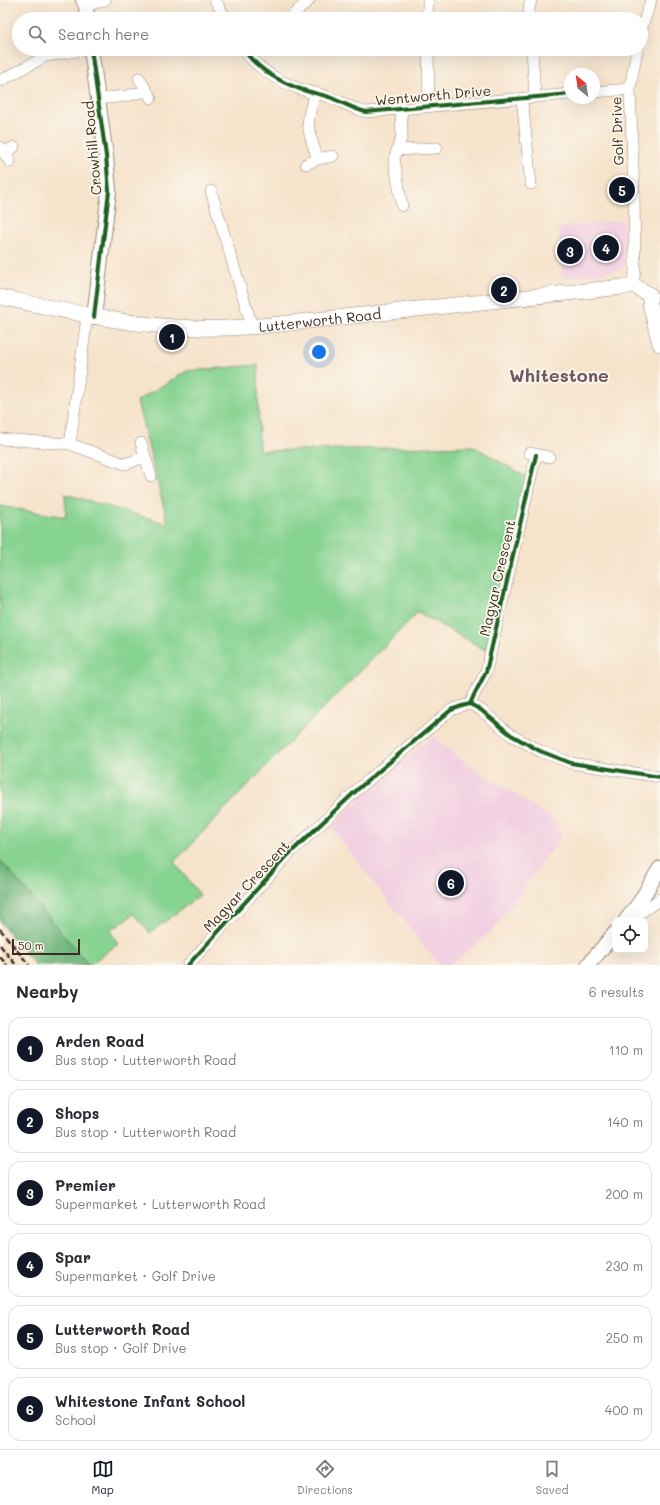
<!DOCTYPE html>
<html lang="en">
<head>
<meta charset="utf-8">
<style>
  :root { --surface:#fff; --page:#f7f7f7; --text:#2b2b33; --muted:#7c7c81; --line:#e1e1e2; --accent:#111827 }
  body { margin:0; font-family:Mali,sans-serif; background:var(--page); color:var(--text) }
  .controls { position:absolute; right:12px; bottom:12px; display:grid; overflow:hidden; border-radius:8px; box-shadow:0 4px 16px #0002 }
  .controls button { width:36px; height:36px; display:grid; place-items:center; padding:0; border:0; border-bottom:1px solid var(--line); background:var(--surface); color:var(--text); font:20px sans-serif }
  .compass { position:absolute; left:564px; top:68px; width:36px; height:36px; border-radius:50%; background:var(--surface); box-shadow:0 4px 16px #0002; rotate:331deg }
  .scale { position:absolute; left:12px; bottom:10px; width:68px; box-sizing:border-box; padding-left:4px; border:2px solid #3b2a1e; border-top:0; font-size:11px; line-height:14px; white-space:nowrap; color:#3b2a1e; -webkit-text-stroke:3px #fbf7ec; paint-order:stroke }
  .you { position:absolute; left:319px; top:352px; width:14px; height:14px; margin:-10px; border:3px solid #fff; border-radius:50%; background:#1a73e8; box-shadow:0 0 0 6px #1a73e833 }
  .badge { display:grid; place-items:center; width:26px; height:26px; border-radius:50%; background:var(--accent); color:#fff; font-size:13px; font-weight:700 }
  .pin { position:absolute; translate:-50% -50%; border:2px solid #fff; box-shadow:0 1px 4px #0006 }
  .list { margin:0; padding:0; list-style:none }
  h2 { display:flex; justify-content:space-between; align-items:center; height:52px; margin:0; padding:0 16px; font-size:17px }
  h2 small { font-size:13px; font-weight:400; color:var(--muted) }
  .list li { display:grid; grid-template-columns:26px 1fr auto; gap:12px; align-items:center; box-sizing:border-box; height:64px; margin:0 8px 8px; padding:0 8px; border:1px solid var(--line); border-radius:12px }
  .list b { display:block; font-size:15px; white-space:nowrap }
  .list p { margin:0; font-size:13px; white-space:nowrap; color:var(--muted) }
  .list em { font-size:13px; font-style:normal; color:var(--muted) }
  .icon { flex:none; width:22px; height:22px; fill:none; stroke:currentColor; stroke-width:2; stroke-linecap:round; stroke-linejoin:round }
  .map { position:relative; flex:none; width:660px; height:965px; overflow:hidden }
  .search { position:absolute; background:var(--surface); box-shadow:0 4px 16px #0002; left:12px; right:12px; top:12px; height:44px; display:flex; align-items:center; gap:10px; box-sizing:border-box; padding:0 14px; border-radius:22px; color:var(--muted); font-size:15px }
  .sheet { height:484px; background:var(--surface) }
  nav { display:flex; justify-content:space-around; align-items:center; box-sizing:border-box; height:56px; border-top:1px solid var(--line); background:var(--surface); font-size:11px; color:var(--muted) }
  nav a { display:grid; justify-items:center; gap:2px }
  nav .on { color:var(--accent) }
  .map>svg:first-child { display:block }
  .built { fill:#f2cfe1 }
  .green { fill:#87d391; stroke:#617e58 }
  .forest { fill:#6db57b; stroke:#54704c }
  .lines { fill:none; stroke-linecap:round; stroke-linejoin:round }
  .minor-casing { stroke:#988675; stroke-width:12 }
  .tertiary-casing { stroke:#988675; stroke-width:16 }
  .secondary-casing { stroke:#988675; stroke-width:16 }
  .minor { stroke:#fff; stroke-width:11 }
  .tertiary { stroke:#fff; stroke-width:14 }
  .secondary { stroke:#fff; stroke-width:15 }
  .rail { stroke:#3b2a1e; stroke-width:2.5; stroke-dasharray:6 3; stroke-linecap:butt }
  .cycleway-casing { stroke:#fbf7ec; stroke-width:6 }
  .cycleway { stroke:#1b5e20; stroke-width:4 }
  .labels { text-anchor:middle; dominant-baseline:central; stroke-width:3.5; stroke-linejoin:round; paint-order:stroke }
  .street-label { font-size:14px; fill:#3b2a1e; stroke:#fbf7ec }
  .district-label { font-size:18px; font-weight:bold; fill:#735961; stroke:#fbf7ec }
</style>
</head>
<body>
<div class="map">
<svg width="660" height="965" viewBox="0 0 660 965">
  <rect width="100%" height="100%" fill="#fbf7ec"/>
  <filter id="ink" filterUnits="userSpaceOnUse"><feTurbulence type="fractalNoise" baseFrequency=".025" numOctaves="2"/><feDisplacementMap in="SourceGraphic" scale="8" xChannelSelector="R" yChannelSelector="G"/><feConvolveMatrix kernelMatrix="1 2 1 2 8 2 1 2 1" color-interpolation-filters="sRGB"/></filter>
  <filter id="wash" filterUnits="userSpaceOnUse"><feTurbulence type="fractalNoise" baseFrequency=".012" numOctaves="4" result="noise"/><feDisplacementMap in="SourceGraphic" scale="16" xChannelSelector="R" yChannelSelector="G"/><feGaussianBlur stdDeviation="0.9" result="paint"/><feColorMatrix in="noise" values="0 0 0 0 0 0 0 0 0 0 0 0 0 0 0 0 0 1.4 0 .05"/><feComposite in="paint" operator="in"/></filter>
  <g filter="url(#wash)">
    <rect width="100%" height="100%" fill="#f6e3cc"/>
    <path class="built" d="M624,220V267L621,270L563,278L558,228Z
      M433,737L476,770L549,816L562,835L493,930L450,965H439L331,828L373,786Z"/>
    <path class="green" d="M258,365L259,451L473,446L528,478L487,651L418,612L276,756L174,862L200,895L150,933L134,914L110,931L118,944L89,965L0,860V506L66,517L65,494L168,524L137,401L187,371Z"/>
    <path class="forest" d="M0,860L89,965H35L0,922Z"/>
  </g>
  <g filter="url(#ink)">
    <g class="lines">
      <defs>
        <path id="minor" d="M215,0L226,19
          M428,0V19
          M86,6L105,0
          M289,19L309,0
          M529,19V8L531,0
          M641,30L651,0
          M243,49C257,68 277,81 300,89C309,92 319,94 329,97C342,102 353,109 366,112L570,94
          M428,49L429,107
          M532,49L535,97
          M139,78L151,98
          M0,81L46,56L88,49
          M594,92L630,89
          M317,93C303,120 308,132 318,159
          M98,99L126,96L147,91
          M522,99L531,184
          M401,108L402,136L394,159L402,206
          M0,147L10,162
          M397,150L437,148
          M4,153L14,147
          M306,164L318,159L333,156
          M211,191L252,326
          M633,285L635,270L634,192L630,89L637,49
          M0,439L70,444L125,464L145,457
          M141,443L151,476
          M70,444L87,316
          M529,453L549,457
          M470,704L474,695L486,672L536,455
          M630,920L660,899
          M188,965L288,855L358,789L451,710L462,706L470,704L481,710L511,735L540,751L571,763L660,777"/>
        <path id="tertiary" d="M83,0L86,6L87,19
          M91,49L106,156L109,191L94,317
          M626,920L639,903L660,868
          M588,965L615,933"/>
        <g id="secondary">
          <path d="M650,295V304L660,344"/>
          <path id="s1" d="M0,297C65,311 129,326 196,328C248,330 301,321 353,316C443,306 533,297 622,287L633,285L650,295"/>
        </g>
      </defs>
      <use href="#minor" class="minor-casing"/>
      <use href="#tertiary" class="tertiary-casing"/>
      <use href="#secondary" class="secondary-casing"/>
      <use href="#minor" class="minor"/>
      <use href="#tertiary" class="tertiary"/>
      <use href="#secondary" class="secondary"/>
      <path class="rail" d="M0,929L29,965
        M0,945L16,965
        M0,957L7,965"/>
      <defs>
        <path id="cycleway" d="M91,49L106,156L109,191L94,317
          M243,49C257,68 277,81 300,89C309,92 319,94 329,97C342,102 353,109 366,112L570,94
          M470,704L474,695L486,672L536,455
          M188,965L288,855L358,789L451,710L462,706L470,704L481,710L511,735L540,751L571,763L660,777"/>
      </defs>
      <use href="#cycleway" class="cycleway-casing"/>
      <use href="#cycleway" class="cycleway"/>
    </g>
  </g>
  <g class="labels">
    <g class="street-label">
      <text transform="translate(433 95) rotate(-5)">Wentworth Drive</text>
      <text transform="translate(617 131) rotate(-92)">Golf Drive</text>
      <text transform="translate(92 148) rotate(-95)">Crowhill Road</text>
      <text stroke="none"><textPath href="#s1" startOffset="323">Lutterworth Road</textPath></text>
      <text transform="translate(497 578) rotate(-77)">Magyar Crescent</text>
      <text transform="translate(246 886) rotate(-47)">Magyar Crescent</text>
    </g>
    <g class="district-label">
      <text x="559" y="375">Whitestone</text>
    </g>
  </g>
</svg>
<div class="controls">
<button><svg class="icon" aria-label="locate" viewBox="0 0 24 24"><circle cx="12" cy="12" r="6"/><path d="M12 2v4M12 18v4M2 12h4M18 12h4"/></svg></button>
</div>
<svg class="compass" viewBox="-18 -18 36 36"><path d="M0-13l5 13h-10z" fill="#e53935"/><path d="M0 13l5-13h-10z" fill="#7c7c81"/></svg>
<div class="scale">50 m</div>
<div class="you"></div>
<div class="pin badge" style="left:172px;top:337px">1</div>
<div class="pin badge" style="left:504px;top:290px">2</div>
<div class="pin badge" style="left:570px;top:251px">3</div>
<div class="pin badge" style="left:606px;top:248px">4</div>
<div class="pin badge" style="left:622px;top:190px">5</div>
<div class="pin badge" style="left:451px;top:883px">6</div>
<div class="search"><svg class="icon" aria-label="search" viewBox="0 0 24 24"><circle cx="10" cy="10" r="6"/><path d="M15 15l6 6"/></svg>Search here</div>
</div>
<section class="sheet">
<h2>Nearby<small>6 results</small></h2>
<ul class="list">
<li><span class="badge">1</span><div><b>Arden Road</b><p>Bus stop · Lutterworth Road</p></div><em>110 m</em></li>
<li><span class="badge">2</span><div><b>Shops</b><p>Bus stop · Lutterworth Road</p></div><em>140 m</em></li>
<li><span class="badge">3</span><div><b>Premier</b><p>Supermarket · Lutterworth Road</p></div><em>200 m</em></li>
<li><span class="badge">4</span><div><b>Spar</b><p>Supermarket · Golf Drive</p></div><em>230 m</em></li>
<li><span class="badge">5</span><div><b>Lutterworth Road</b><p>Bus stop · Golf Drive</p></div><em>250 m</em></li>
<li><span class="badge">6</span><div><b>Whitestone Infant School</b><p>School</p></div><em>400 m</em></li>
</ul>
</section>
<nav>
<a class="on"><svg class="icon" aria-label="map" viewBox="0 0 24 24"><path d="M3 6l6-2 6 2 6-2v14l-6 2-6-2-6 2zM9 4v14M15 6v14"/></svg>Map</a>
<a><svg class="icon" aria-label="directions" viewBox="0 0 24 24"><path d="M12 3l9 9-9 9-9-9zM9 14v-3h6M13 9l2 2-2 2"/></svg>Directions</a>
<a><svg class="icon" aria-label="saved" viewBox="0 0 24 24"><path d="M7 4h10v16l-5-4-5 4z"/></svg>Saved</a>
</nav>
</body>
</html>
